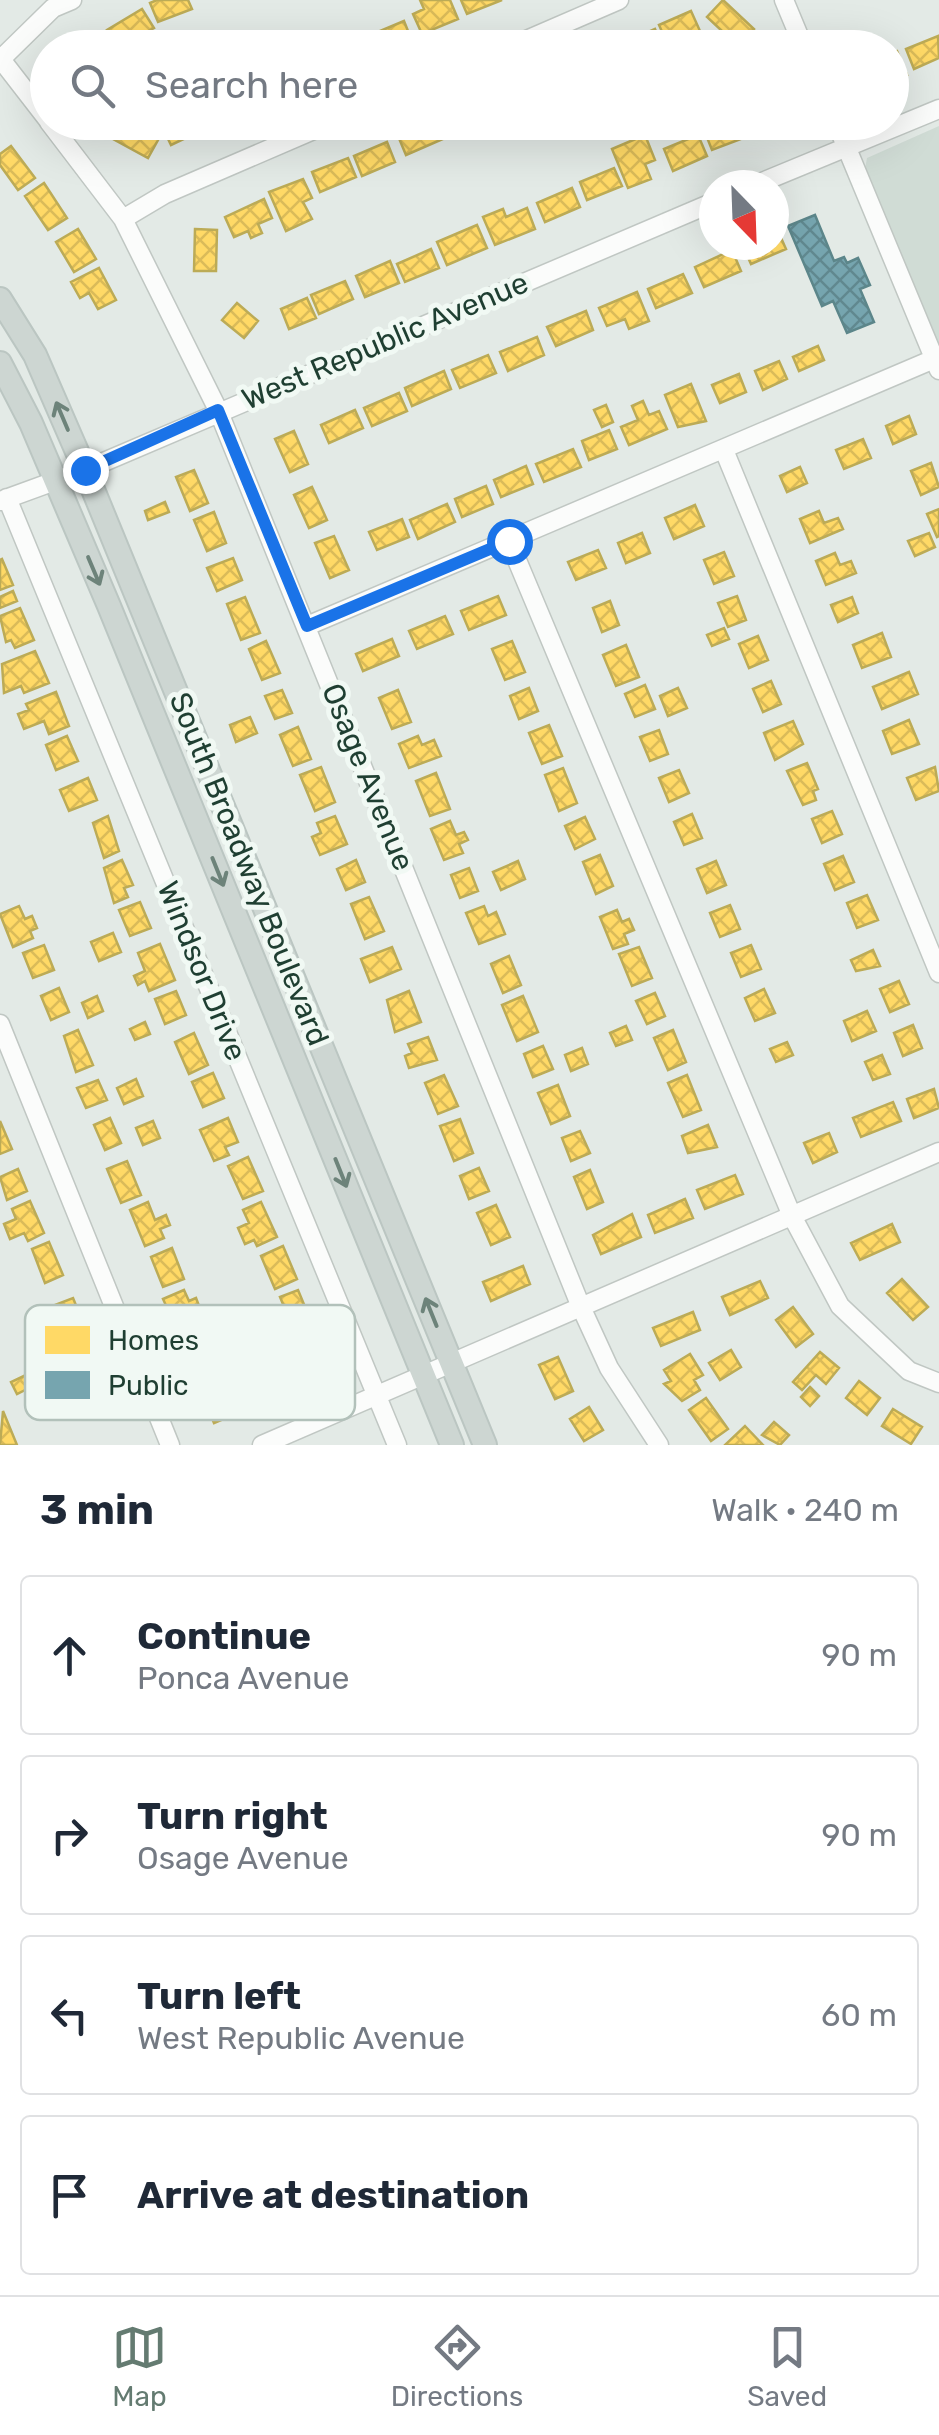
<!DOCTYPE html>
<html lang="en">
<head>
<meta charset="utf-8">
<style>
  :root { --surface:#fff; --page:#f2f2f3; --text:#1f2937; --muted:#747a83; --line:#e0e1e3; --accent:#647b71 }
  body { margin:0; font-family:Rubik,sans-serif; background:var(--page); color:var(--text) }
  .compass { position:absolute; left:699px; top:170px; width:90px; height:90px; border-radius:50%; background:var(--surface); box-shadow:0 10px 40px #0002; rotate:157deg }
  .stop { position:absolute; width:30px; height:30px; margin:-22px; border:8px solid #1a73e8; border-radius:50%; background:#fff }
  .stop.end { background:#1a73e8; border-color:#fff; box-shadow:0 2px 10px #0008 }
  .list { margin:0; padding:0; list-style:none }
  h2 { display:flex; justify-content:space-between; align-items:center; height:130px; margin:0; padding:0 40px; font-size:42px }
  h2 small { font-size:32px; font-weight:400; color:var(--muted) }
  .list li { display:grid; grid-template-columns:65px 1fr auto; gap:30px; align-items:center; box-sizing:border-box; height:160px; margin:0 20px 20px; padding:0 20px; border:2px solid var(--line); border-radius:10px }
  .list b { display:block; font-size:38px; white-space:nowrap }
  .list p { margin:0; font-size:32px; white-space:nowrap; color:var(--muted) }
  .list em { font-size:32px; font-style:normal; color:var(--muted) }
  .icon { flex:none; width:55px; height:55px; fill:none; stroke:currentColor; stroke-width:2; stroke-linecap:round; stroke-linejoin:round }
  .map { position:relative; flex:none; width:939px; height:1445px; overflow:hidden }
  .search { position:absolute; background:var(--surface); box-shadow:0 10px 40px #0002; left:30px; right:30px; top:30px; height:110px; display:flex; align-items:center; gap:25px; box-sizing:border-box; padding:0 35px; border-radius:55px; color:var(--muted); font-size:38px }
  .sheet { height:850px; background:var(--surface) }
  nav { display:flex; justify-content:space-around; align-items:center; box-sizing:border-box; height:140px; border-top:2px solid var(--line); background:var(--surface); font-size:28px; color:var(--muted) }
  nav a { display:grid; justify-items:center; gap:5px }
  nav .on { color:var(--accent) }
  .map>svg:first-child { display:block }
  .built { fill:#d0dcd5 }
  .homes { fill:url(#homes-cross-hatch); stroke:#bcab56; stroke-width:2.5 }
  .public { fill:url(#public-cross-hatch); stroke:#5c868a; stroke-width:2.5 }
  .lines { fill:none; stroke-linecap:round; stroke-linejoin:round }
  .minor-casing { stroke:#c0c7c3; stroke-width:21 }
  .major-casing { stroke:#bbc6c2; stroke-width:26 }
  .minor { stroke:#fbfcfb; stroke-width:18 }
  .major { stroke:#cdd6d2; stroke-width:22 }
  .oneway { stroke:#6d837a }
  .route { stroke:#1a73e8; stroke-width:12 }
  .labels { text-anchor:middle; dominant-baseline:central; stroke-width:10; stroke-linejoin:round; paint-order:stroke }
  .street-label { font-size:30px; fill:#1f3f32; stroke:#f1f9f4 }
  .key { fill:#f1f9f4; stroke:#b2c1ba; stroke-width:2.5 }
  .key-label { font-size:28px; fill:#1f3f32 }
</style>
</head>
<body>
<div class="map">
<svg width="939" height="1445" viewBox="0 0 939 1445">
  <defs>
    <pattern id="homes-cross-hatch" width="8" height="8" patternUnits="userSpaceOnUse" patternTransform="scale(2.5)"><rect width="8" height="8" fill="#ffd966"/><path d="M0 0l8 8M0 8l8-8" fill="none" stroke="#dabb59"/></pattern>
    <pattern id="public-cross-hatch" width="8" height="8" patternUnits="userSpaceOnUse" patternTransform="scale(2.5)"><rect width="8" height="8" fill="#76a5af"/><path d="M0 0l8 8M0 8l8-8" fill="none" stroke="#60888f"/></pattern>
  </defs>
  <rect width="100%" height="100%" fill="#e3eae6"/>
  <path class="built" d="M939,126V347L865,169L867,158Z"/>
  <path class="homes" d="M157,0H188L192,9L158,22L150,3Z
    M420,0H450L458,19L422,34L413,14L424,9Z
    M461,0H502L467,14Z
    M723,0L754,29L738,46L707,17Z
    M142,9L154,28L117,48L107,30Z
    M691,11L700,31L668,45L659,25Z
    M404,21L412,41L379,48L373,34Z
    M655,29L663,48H622L621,44Z
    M938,36L939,58L914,69L906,49Z
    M340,37L344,48H328L326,43Z
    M897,51L907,75L892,81V53Z
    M122,122L158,140L148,158L113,139Z
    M160,122H204L207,128L171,145Z
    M429,122H439L445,138L406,155L398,136Z
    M446,122H486L452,137Z
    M722,122H740L746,137L712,150L704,130Z
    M645,135L655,160L645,164L651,179L628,188L612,149Z
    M698,135L707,156L673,171L664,149Z
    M387,142L395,162L362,176L354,156Z
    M11,146L35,178L18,190L0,165V154Z
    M348,158L356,177L320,192L312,172Z
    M614,168L622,186L587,200L580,182Z
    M303,179L312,198L303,202L312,219L286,231L269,192Z
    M44,183L67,218L48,230L25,196Z
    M572,188L580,207L545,222L537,203Z
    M264,199L272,218L258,224L262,233L251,238L248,231L234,237L225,217Z
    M527,208L535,229L495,245L483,217L503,209L506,217Z
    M477,225L487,248L447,265L437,242Z
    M78,229L96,259L74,272L56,242Z
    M195,229L217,230L216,271H194Z
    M778,231L786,249L751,264L743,246L774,245V232Z
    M431,249L439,268L405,282L397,264Z
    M732,250L741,271L704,287L695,267Z
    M390,261L399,283L365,297L356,276Z
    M99,268L116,300L98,309L89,293L80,298L71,282Z
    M683,274L692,293L656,308L648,289Z
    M345,281L353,299L319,314L311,295Z
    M637,292L649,321L629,329L625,319L607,326L599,308Z
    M307,298L316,318L289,329L281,309Z
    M237,303L258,321L244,338L222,320Z
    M586,311L593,330L556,346L547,327Z
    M537,337L544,355L508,371L500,352Z
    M818,346L824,360L799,371L793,357Z
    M488,355L496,373L460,388L452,370Z
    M779,361L787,379L763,390L755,371Z
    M444,371L451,389L412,406L405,388Z
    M739,374L746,392L720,403L712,385Z
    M691,384L706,421L678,427L665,395Z
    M399,393L407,411L372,426L364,408Z
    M643,401L649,415L659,411L667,429L629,445L621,427L638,420L632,406Z
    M606,405L613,422L602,427L594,410Z
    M355,410L363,428L329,443L321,425Z
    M909,416L916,434L893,444L886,426Z
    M609,430L617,449L589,460L582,441Z
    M294,431L308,464L290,472L275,439Z
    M863,439L871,458L844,469L836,450Z
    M573,449L581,467L544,482L536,464Z
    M931,463L939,487L921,495L911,471Z
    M526,466L533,484L501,497L494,480Z
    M800,467L807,483L787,492L780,476Z
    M194,470L208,503L190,511L176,477Z
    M486,486L493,504L462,517L455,499Z
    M312,487L327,520L309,528L294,495Z
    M165,502L169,512L148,520L145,511Z
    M447,504L455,522L418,539L410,520Z
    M695,505L704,526L674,539L665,518Z
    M939,509V536L937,537L927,514Z
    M819,511L824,523L838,518L843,529L810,543L800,519Z
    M214,512L226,543L207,551L194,520Z
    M402,519L409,537L377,550L369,532Z
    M642,533L650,553L626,563L618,543Z
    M929,533L935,547L915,556L908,541Z
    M334,536L349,570L330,578L315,543Z
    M598,550L606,568L576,580L568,562Z
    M724,552L734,576L714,584L704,560Z
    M835,553L840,565L851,561L856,573L826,585L816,561Z
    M233,558L242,580L217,591L207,568Z
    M2,559L13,585L0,590V560Z
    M13,591L17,601L0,608V597Z
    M498,596L506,615L469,630L461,611Z
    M737,596L746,620L728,627L718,603Z
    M245,597L260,633L241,640L227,604Z
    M852,597L858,613L838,622L831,605Z
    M610,601L619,625L602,632L593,608Z
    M20,608L34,640L15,648L11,640L6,642L0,616Z
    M445,616L453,634L417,649L409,631Z
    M724,628L729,639L712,646L707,635Z
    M882,633L891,657L862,668L853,645Z
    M758,636L768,660L749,668L739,644Z
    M392,639L399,656L363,671L356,654Z
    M266,641L280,673L262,680L249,649Z
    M512,641L525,672L505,680L492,649Z
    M626,645L639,677L616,686L603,655Z
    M35,651L49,683L24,693L21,686L4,693L2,664Z
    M909,672L918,694L882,709L873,687Z
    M771,681L781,704L763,712L753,689Z
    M645,685L655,709L635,717L625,694Z
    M529,688L538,711L519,719L510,696Z
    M678,688L687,708L668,716L660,696Z
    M282,690L292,713L275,719L265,696Z
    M398,690L411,722L392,729L379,698Z
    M56,692L69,726L49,734L44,721L24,729L18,714L29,710L26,704Z
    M250,717L257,733L236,742L230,725Z
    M909,720L919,744L892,754L883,731Z
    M793,721L803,744L775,760L764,733Z
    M549,725L562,756L542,764L529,733Z
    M298,727L311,759L293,766L280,735Z
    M659,730L668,754L650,761L640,737Z
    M67,736L78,761L56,770L46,745Z
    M418,736L422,745L434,740L441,756L409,768L399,744Z
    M807,763L818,789L813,791L816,800L803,805L787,771Z
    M321,767L335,802L315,811L300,775Z
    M935,767L939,791L916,800L907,778Z
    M563,768L577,803L559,811L545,775Z
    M679,770L689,793L669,802L659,778Z
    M436,773L450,809L430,816L416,781Z
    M88,778L97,800L69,811L60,790Z
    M832,811L842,834L822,843L812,819Z
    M692,814L702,838L684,845L674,822Z
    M108,816L119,851L104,858L93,823Z
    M335,816L347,844L320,855L312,837L321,833L317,823Z
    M585,817L595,839L575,849L565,826Z
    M450,821L456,835L464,832L468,840L459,844L463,853L444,860L431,829Z
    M600,855L613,886L596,894L583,862Z
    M843,856L854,882L835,890L824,864Z
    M122,860L133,885L124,888L128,897L114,903L104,868Z
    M356,860L365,882L346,890L337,869Z
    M518,861L525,879L501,890L493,872Z
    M716,861L726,885L707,893L697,869Z
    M469,868L478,891L460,898L451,875Z
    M867,895L878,920L857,928L847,903Z
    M369,897L384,931L365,939L351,904Z
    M140,902L151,928L130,936L119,910Z
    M730,905L740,929L720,937L710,913Z
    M19,906L25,919L32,916L37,928L30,931L33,938L13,947L0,914Z
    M484,906L488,916L496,912L505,934L479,944L466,913Z
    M617,910L622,922L629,919L634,930L624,934L628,944L613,949L600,917Z
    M113,933L121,952L99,961L91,942Z
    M160,944L175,980L149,991L145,981L138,985L134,976L145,971L138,953Z
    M44,945L54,970L33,978L23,953Z
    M751,945L761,969L741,977L731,953Z
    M392,947L401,969L370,982L361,959Z
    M639,947L652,978L632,986L619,954Z
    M873,950L880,966L856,971L851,960Z
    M509,956L521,985L503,993L491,964Z
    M899,981L909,1004L890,1012L880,989Z
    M59,988L69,1012L51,1020L41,996Z
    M764,989L775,1013L755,1021L745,998Z
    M176,991L186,1015L165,1024L155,999Z
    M409,991L421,1022L395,1032L387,1000Z
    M655,993L665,1016L647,1024L636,1001Z
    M97,996L103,1011L88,1018L82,1003Z
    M523,996L538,1032L517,1041L502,1005Z
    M867,1011L876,1031L852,1041L844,1021Z
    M145,1022L150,1034L135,1040L130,1029Z
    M913,1025L922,1048L903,1056L894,1033Z
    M626,1026L632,1040L616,1046L610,1033Z
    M78,1030L93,1065L76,1072L64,1036Z
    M673,1030L686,1062L668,1070L654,1038Z
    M194,1033L208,1065L189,1074L175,1042Z
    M428,1037L437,1060L409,1068L405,1056L412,1053L408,1044Z
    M787,1042L793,1055L776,1062L770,1049Z
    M543,1046L553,1069L533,1077L524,1054Z
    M582,1048L588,1064L571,1071L565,1055Z
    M882,1055L890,1074L873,1080L865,1062Z
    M213,1073L224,1098L203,1107L192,1082Z
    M444,1075L458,1106L438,1114L425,1083Z
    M687,1075L701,1110L683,1117L668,1083Z
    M136,1079L143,1096L124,1104L117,1088Z
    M98,1080L107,1100L86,1108L77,1088Z
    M558,1085L570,1116L551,1124L538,1093Z
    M934,1089L939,1108L914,1118L907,1099Z
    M893,1102L901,1121L861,1137L853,1118Z
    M110,1118L121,1143L105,1150L94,1125Z
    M228,1118L238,1142L225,1147L229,1155L214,1161L200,1130Z
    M460,1119L473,1153L454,1161L440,1126Z
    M0,1121L12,1149L0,1154Z
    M153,1121L160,1138L143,1145L136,1128Z
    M708,1125L717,1147L688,1153L682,1136Z
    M580,1131L590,1153L571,1161L562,1138Z
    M829,1133L837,1152L813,1163L804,1143Z
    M248,1157L263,1191L243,1199L228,1166Z
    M127,1161L141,1195L121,1203L107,1169Z
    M479,1168L489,1191L469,1199L460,1176Z
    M18,1169L27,1191L7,1200L0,1177Z
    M590,1170L603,1202L587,1209L574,1177Z
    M735,1175L743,1194L705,1209L697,1190Z
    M685,1199L693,1218L655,1233L648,1215Z
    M30,1201L44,1233L28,1241L24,1233L10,1239L4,1224L16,1219L12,1209Z
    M148,1202L155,1220L166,1215L170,1225L160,1229L164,1238L145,1246L130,1210Z
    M261,1202L277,1237L257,1246L254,1240L245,1244L238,1228L249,1223L243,1210Z
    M496,1205L510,1237L491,1245L477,1213Z
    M632,1214L641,1237L601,1254L593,1235Z
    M892,1224L900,1242L860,1260L851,1243Z
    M49,1242L63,1275L45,1283L32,1249Z
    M283,1246L297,1279L275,1289L261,1256Z
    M172,1248L184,1279L163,1287L151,1257Z
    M523,1266L530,1284L491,1301L483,1282Z
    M902,1279L928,1307L913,1320L887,1293Z
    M760,1281L768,1298L730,1315L722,1297Z
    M184,1290L189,1301L196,1298L201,1311L174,1323L163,1299Z
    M298,1290L308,1314L299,1318L303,1326L281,1335L273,1315L285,1309L280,1297Z
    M73,1298L82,1320L64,1328L55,1305Z
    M793,1307L813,1334L796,1347L776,1320Z
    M693,1312L700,1330L661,1346L653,1328Z
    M731,1350L741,1367L720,1380L709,1363Z
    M820,1352L839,1368L826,1384L816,1375L802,1390L793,1382Z
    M690,1354L703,1375L694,1380L700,1390L682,1401L664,1384L671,1381L664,1370Z
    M558,1357L573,1391L555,1399L539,1365Z
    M28,1374L33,1386L17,1394L11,1382Z
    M217,1379L225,1398L239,1391L247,1409L214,1423L199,1387Z
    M859,1381L880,1398L867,1415L846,1398Z
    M810,1387L819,1396L810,1406L801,1397Z
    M706,1398L728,1429L711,1441L689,1410Z
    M589,1407L603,1430L584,1441L570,1419Z
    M893,1409L922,1427L911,1444L882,1426Z
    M3,1411L17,1445H0Z
    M774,1422L789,1435L780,1445L762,1435Z
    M745,1426L763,1445H725Z"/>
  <path class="public" d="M815,215L834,261L844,257L847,263L858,258L870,285L860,289L874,322L847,333L833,301L822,306L788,226Z"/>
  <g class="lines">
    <defs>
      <path id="minor" d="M784,0L804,48
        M508,48L619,0
        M0,58L48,120
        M1,59L53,8L72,0
        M49,122L123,219L218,410L581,1307L609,1368L659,1445
        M836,122L939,370
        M755,185L939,109
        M123,219L165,194L332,122
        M724,450L939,973
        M7,498L397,1445
        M0,501L85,470L714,202
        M509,541L792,1216L840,1306L909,1371L939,1383
        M307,626L934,359
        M0,1024L170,1445
        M262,1445L939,1152"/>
      <path id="major" d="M0,299L35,355L85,470L485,1445
        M0,363L31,423L109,606L452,1445"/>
    </defs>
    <use href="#minor" class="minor-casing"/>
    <use href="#major" class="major-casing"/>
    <use href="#minor" class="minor"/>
    <use href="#major" class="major"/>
  </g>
  <defs><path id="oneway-shaft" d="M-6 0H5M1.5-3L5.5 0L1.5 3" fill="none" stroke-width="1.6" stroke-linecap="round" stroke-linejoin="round" transform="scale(2.5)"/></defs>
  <g class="oneway">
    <use href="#oneway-shaft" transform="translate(62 416) rotate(-113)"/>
    <use href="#oneway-shaft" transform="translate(94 571) rotate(67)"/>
    <use href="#oneway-shaft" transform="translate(218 872) rotate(68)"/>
    <use href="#oneway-shaft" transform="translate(341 1173) rotate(68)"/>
    <use href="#oneway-shaft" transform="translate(431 1312) rotate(-112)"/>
  </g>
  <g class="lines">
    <path class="route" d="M85,470L218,410L307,626L509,541"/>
  </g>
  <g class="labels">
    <g class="street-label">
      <text transform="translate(385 341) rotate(-23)">West Republic Avenue</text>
      <text transform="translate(368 777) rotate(68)">Osage Avenue</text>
      <text transform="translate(249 869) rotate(68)">South Broadway Boulevard</text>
      <text transform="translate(202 971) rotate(68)">Windsor Drive</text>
    </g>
  </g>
  <rect x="25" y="1305" width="330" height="115" rx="15" class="key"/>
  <rect x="45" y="1326" width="45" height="28" fill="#ffd966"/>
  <rect x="45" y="1371" width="45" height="28" fill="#76a5af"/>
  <g class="key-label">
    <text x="108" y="1350">Homes</text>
    <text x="108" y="1395">Public</text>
  </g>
</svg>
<svg class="compass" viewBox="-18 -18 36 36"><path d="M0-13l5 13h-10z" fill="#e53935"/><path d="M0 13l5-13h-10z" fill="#747a83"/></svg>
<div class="stop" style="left:509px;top:541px"></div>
<div class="stop end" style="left:85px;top:470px"></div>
<div class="search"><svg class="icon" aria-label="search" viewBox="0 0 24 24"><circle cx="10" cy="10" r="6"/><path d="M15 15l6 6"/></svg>Search here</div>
</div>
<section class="sheet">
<h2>3 min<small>Walk · 240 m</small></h2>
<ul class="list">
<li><svg class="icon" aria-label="ahead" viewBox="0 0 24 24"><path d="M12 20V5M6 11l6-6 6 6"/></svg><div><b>Continue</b><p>Ponca Avenue</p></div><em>90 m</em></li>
<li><svg class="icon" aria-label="right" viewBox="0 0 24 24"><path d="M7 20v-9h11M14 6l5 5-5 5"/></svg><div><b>Turn right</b><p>Osage Avenue</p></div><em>90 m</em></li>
<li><svg class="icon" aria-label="left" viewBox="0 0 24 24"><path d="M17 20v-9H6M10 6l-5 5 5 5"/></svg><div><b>Turn left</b><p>West Republic Avenue</p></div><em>60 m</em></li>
<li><svg class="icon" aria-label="arrive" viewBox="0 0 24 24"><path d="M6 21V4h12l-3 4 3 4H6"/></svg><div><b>Arrive at destination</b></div></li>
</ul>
</section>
<nav>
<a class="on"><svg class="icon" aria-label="map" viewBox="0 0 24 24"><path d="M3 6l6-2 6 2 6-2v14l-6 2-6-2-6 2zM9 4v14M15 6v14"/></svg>Map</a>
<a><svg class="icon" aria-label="directions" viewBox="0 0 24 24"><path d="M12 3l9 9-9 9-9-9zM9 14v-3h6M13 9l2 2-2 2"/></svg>Directions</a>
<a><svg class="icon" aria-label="saved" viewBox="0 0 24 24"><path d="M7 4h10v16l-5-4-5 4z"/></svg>Saved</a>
</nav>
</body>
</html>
